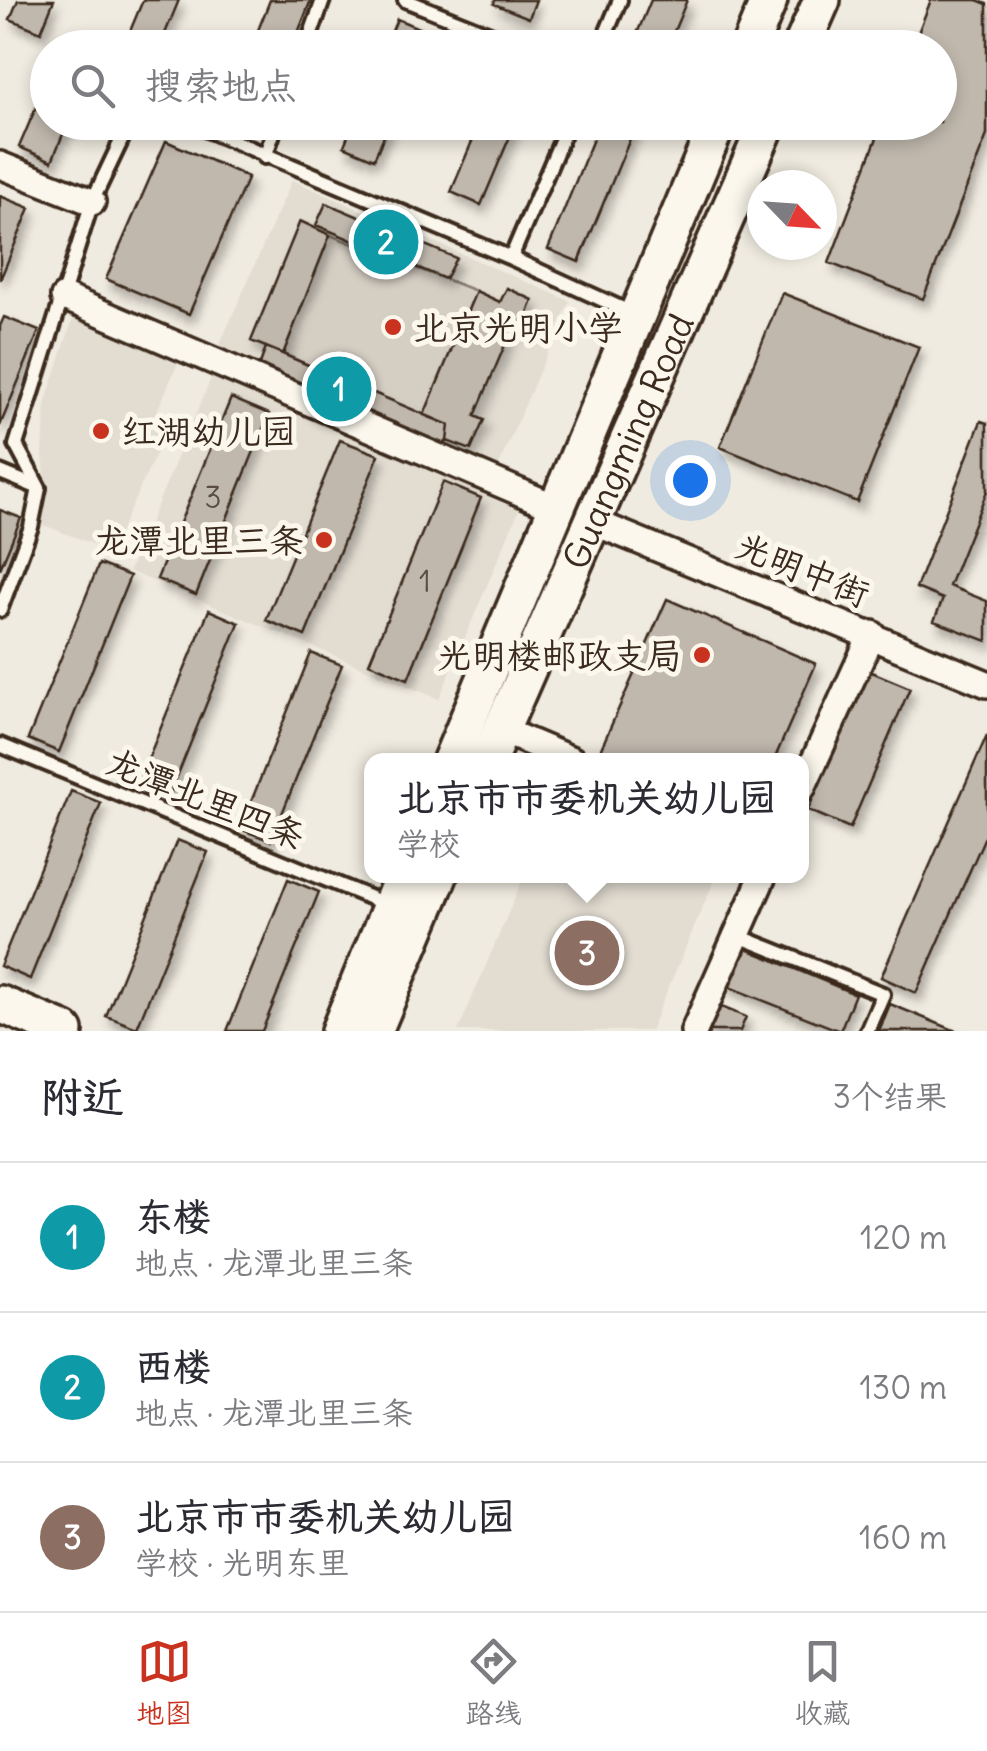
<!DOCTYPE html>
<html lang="zh">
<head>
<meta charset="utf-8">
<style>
  :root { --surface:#fff; --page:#f7f7f7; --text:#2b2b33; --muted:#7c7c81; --line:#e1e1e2; --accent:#c8321e }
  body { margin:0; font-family:Delius,"LXGW WenKai TC",sans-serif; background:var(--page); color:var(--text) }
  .compass { position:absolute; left:747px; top:170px; width:90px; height:90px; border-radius:50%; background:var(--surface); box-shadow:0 5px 15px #0003; rotate:115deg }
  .you { position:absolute; left:690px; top:480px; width:35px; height:35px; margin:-25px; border:8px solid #fff; border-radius:50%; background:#1a73e8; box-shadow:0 0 0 15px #1a73e833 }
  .badge { display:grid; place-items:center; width:65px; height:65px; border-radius:50%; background:var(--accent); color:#fff; font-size:32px; font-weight:700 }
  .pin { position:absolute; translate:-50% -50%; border:5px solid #fff; box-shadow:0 2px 10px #0006 }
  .popup { position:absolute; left:364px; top:753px; width:445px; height:130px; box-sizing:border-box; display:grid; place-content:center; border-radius:20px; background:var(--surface); filter:drop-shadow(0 2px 8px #0005); font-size:32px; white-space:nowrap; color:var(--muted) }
  .popup b { font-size:38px; color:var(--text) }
  .popup::after { content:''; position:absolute; left:50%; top:100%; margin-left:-20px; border:20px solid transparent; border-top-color:var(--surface) }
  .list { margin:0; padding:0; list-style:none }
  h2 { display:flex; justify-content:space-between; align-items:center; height:130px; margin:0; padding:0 40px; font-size:42px }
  h2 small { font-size:32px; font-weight:400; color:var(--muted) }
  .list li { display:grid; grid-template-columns:65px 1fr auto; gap:30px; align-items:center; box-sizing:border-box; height:150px; padding:0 40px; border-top:2px solid var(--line) }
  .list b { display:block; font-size:38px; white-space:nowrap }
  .list p { margin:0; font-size:32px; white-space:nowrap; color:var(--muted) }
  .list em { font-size:32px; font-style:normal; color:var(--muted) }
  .icon { flex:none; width:55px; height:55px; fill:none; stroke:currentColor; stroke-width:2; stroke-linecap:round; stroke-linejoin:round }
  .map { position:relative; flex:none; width:987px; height:1031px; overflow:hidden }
  .search { position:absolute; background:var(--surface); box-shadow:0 5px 15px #0003; left:30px; right:30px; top:30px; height:110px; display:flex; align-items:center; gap:25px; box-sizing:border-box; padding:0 35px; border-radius:55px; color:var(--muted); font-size:38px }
  .sheet { height:580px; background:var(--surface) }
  nav { display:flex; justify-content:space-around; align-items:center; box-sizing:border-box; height:140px; border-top:2px solid var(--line); background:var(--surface); font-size:28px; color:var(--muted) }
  nav a { display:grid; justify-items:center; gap:5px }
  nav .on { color:var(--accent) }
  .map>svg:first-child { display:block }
  .built { fill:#e2dcd1 }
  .green { fill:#d5cec3; stroke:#887c70; stroke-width:2.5 }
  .building { fill:#c0b8ad; stroke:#3b2a1e; stroke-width:2.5; filter:url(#shadow) }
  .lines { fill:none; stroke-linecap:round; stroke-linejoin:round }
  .lane-casing { stroke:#3b2a1e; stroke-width:20 }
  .street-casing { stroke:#3b2a1e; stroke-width:32 }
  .secondary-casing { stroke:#3b2a1e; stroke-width:42 }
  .lane { stroke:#fbf7ec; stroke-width:12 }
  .street { stroke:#fbf7ec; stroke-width:25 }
  .secondary { stroke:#fbf7ec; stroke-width:35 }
  .poi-dot { fill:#c8321e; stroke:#fbf7ec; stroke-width:4 }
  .labels { text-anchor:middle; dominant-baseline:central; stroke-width:10; stroke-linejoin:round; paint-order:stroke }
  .number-label { font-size:30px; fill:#5c4e42 }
  .poi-label { font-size:35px; fill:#3b2a1e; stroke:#fbf7ec; text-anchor:start }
  .street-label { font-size:35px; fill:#3b2a1e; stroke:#fbf7ec }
</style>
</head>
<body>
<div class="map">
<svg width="987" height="1031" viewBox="0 0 987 1031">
  <defs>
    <filter id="shadow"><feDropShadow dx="4.5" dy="8" stdDeviation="5" flood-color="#0004"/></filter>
  </defs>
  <rect width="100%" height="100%" fill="#f0ebe0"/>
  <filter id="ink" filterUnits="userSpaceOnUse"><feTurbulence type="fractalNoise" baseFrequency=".01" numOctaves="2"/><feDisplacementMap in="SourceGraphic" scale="20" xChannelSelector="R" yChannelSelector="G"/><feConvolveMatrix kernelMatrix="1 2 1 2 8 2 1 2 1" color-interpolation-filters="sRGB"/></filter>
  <g filter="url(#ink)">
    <path class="built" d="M292,180L570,301L495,474L216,353Z
      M75,313L179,361L150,427L165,434L111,551L41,524L47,499L43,453L46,401Z
      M212,376L519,510L439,699L129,571Z
      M524,876H716L650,1031H458Z"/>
    <path class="green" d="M330,235L476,291L424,415L283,354Z"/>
    <path class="building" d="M18,0H54L41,32L10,19Z
      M143,0H179L159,48H123Z
      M270,0H311L292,48H251Z
      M495,0H536L529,18L494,4Z
      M651,0H687L667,48H631Z
      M931,0H977L987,4V135L923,299L829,263L883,122H940V48H912Z
      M397,19L428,32L421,48H385Z
      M48,79V122H68L52,161L19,147Z
      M353,122H390L374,159L344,146Z
      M480,122H516L481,205L451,192Z
      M600,122H637L579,262L548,249Z
      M166,141L248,177L189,314L106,279Z
      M0,196L30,208L0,280Z
      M326,203L456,258L445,279L316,225Z
      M300,221L330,235L283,354L251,341Z
      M507,288L533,300L522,329L512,328L475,416L484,420L471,450L447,441L449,425L424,415L476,291L500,302Z
      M782,293L919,347L857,502L720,447Z
      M4,317L39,331L0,426V326Z
      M266,347L449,425L447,441L435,448L260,364Z
      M231,398L269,414L196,595L157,579Z
      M981,421L987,423V491L949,586L987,601V641L934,621L943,599L916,588Z
      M340,440L379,455L305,636L266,620Z
      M443,482L481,498L408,679L369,663Z
      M0,510L21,518L0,569Z
      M99,564L130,576L59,752L28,739Z
      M667,599L816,664L774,760H596Z
      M209,610L239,623L168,799L137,786Z
      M311,653L342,665L271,841L240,829Z
      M867,670L910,688L850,828L808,810Z
      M987,735V832L916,993L881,977Z
      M71,791L101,803L30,979L0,966Z
      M177,840L208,852L137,1028L106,1016Z
      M288,879L319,892L262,1031H227Z
      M740,946L855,994L840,1031L724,985Z
      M714,1004L746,1017L740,1031H704Z
      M890,1004L956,1031H879Z"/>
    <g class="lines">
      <defs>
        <path id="lane" d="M405,0L525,48
          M306,48L323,0
          M600,48L620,0
          M188,122L511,258L636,315
          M265,157L277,122
          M511,258L569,122
          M0,472L39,488
          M0,610L31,527L39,488L16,445L92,202L130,122
          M0,745L388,905
          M736,935L883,994L867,1031"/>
        <path id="street" d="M0,165L92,202
          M64,297L557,508
          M591,521L987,684
          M501,730L572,760
          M802,788L872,634
          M694,1031L763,876"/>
        <g id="secondary">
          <path d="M749,48L769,0"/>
          <path d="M801,48L822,0"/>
          <path d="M451,760L718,122"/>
          <path id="s1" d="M488,760L768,122"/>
          <path d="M0,1004L65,1031"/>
          <path d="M339,1031L403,876"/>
          <path d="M374,1031L439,876"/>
        </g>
      </defs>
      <use href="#lane" class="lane-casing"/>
      <use href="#street" class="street-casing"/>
      <use href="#secondary" class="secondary-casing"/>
      <use href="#lane" class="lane"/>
      <use href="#street" class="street"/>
      <use href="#secondary" class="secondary"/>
    </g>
  </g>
  <g class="poi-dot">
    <circle cx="393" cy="327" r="10"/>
    <circle cx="101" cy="431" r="10"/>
    <circle cx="324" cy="540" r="10"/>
    <circle cx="702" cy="655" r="10"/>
  </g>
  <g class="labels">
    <g class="number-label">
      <text x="213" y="497">3</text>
      <text x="425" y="581">1</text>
    </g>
    <g class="poi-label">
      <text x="413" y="327">北京光明小学</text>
      <text x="121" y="431">红湖幼儿园</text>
      <text x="304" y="540" text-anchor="end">龙潭北里三条</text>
      <text x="682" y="655" text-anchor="end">光明楼邮政支局</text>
    </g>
    <g class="street-label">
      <text stroke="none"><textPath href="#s1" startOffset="348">Guangming Road</textPath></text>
      <text transform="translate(803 569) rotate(22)">光明中街</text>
      <text transform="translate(206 798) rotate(22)">龙潭北里四条</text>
    </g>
  </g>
</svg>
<svg class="compass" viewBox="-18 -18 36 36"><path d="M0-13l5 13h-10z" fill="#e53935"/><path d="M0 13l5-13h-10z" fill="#7c7c81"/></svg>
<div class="you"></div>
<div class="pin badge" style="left:339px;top:389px;background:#0f9aa8">1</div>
<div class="pin badge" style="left:386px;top:242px;background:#0f9aa8">2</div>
<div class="pin badge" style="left:587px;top:953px;background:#8d6e63">3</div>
<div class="popup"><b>北京市市委机关幼儿园</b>学校</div>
<div class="search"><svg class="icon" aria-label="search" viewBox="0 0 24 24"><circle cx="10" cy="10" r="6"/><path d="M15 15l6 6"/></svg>搜索地点</div>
</div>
<section class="sheet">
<h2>附近<small>3个结果</small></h2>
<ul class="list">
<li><span class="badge" style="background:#0f9aa8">1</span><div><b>东楼</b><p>地点 · 龙潭北里三条</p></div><em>120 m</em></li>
<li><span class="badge" style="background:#0f9aa8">2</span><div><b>西楼</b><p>地点 · 龙潭北里三条</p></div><em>130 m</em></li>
<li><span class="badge" style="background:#8d6e63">3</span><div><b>北京市市委机关幼儿园</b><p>学校 · 光明东里</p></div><em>160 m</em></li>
</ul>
</section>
<nav>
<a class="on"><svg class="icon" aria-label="map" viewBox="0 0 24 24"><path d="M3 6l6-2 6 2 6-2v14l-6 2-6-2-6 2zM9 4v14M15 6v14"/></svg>地图</a>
<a><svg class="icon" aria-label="directions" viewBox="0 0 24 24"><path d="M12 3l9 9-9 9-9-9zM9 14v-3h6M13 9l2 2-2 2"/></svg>路线</a>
<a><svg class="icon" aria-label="saved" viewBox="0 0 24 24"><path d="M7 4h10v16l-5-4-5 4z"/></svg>收藏</a>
</nav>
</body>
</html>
